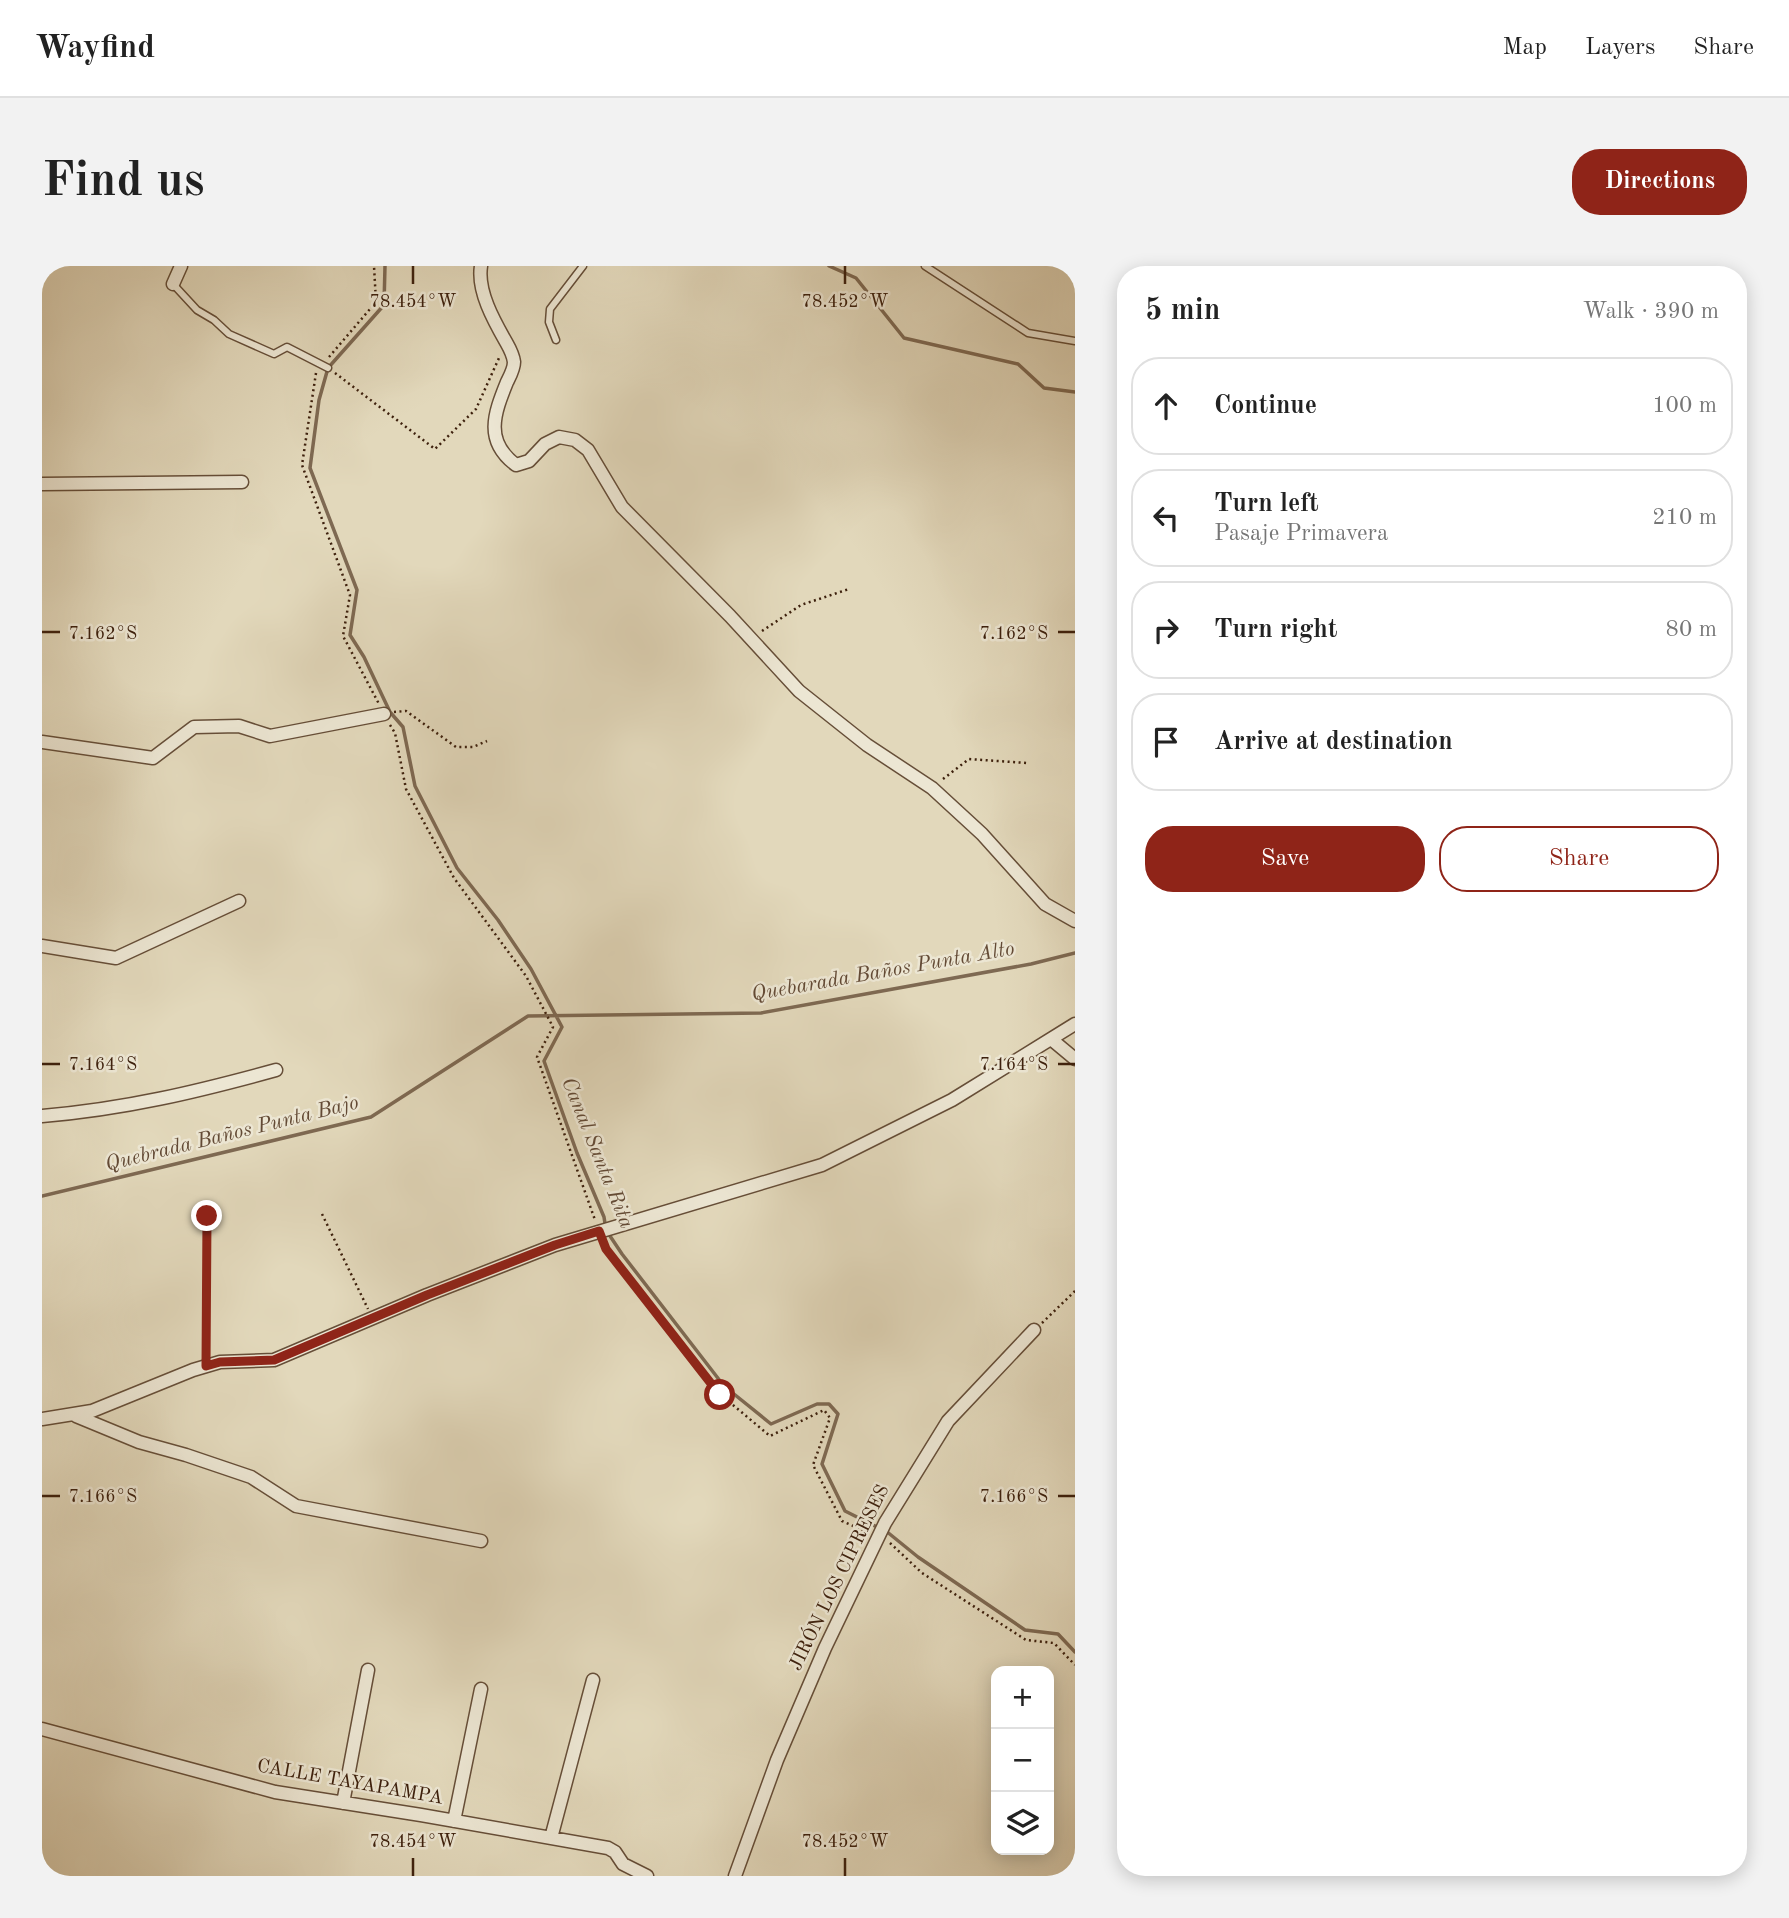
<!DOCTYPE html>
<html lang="en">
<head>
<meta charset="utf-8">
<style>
  :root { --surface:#fff; --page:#f2f2f2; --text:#222; --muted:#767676; --line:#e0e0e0; --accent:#8f2418 }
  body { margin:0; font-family:"Old Standard TT",serif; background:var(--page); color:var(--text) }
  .controls { position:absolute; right:21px; bottom:21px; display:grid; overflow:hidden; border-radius:14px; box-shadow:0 4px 18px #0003 }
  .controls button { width:63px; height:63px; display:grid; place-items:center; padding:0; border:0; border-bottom:2px solid var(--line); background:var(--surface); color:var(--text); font:35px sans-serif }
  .stop { position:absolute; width:21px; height:21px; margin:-16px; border:5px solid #8f2418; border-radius:50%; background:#fff }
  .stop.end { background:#8f2418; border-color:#fff; box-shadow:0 2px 7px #0008 }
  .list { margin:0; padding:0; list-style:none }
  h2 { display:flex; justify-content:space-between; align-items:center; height:91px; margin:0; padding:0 28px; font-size:30px }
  h2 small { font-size:23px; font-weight:400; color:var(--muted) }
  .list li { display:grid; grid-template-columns:46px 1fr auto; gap:21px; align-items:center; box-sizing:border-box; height:98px; margin:0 14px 14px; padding:0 14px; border:2px solid var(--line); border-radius:28px }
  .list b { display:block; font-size:26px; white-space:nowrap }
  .list p { margin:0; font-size:23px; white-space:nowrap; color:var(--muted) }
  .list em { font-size:23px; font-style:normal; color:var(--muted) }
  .actions { display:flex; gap:14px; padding:21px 28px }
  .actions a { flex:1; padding:16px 0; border:2px solid var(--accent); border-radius:28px; text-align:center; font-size:24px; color:var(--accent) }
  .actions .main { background:var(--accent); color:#fff }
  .icon { flex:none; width:38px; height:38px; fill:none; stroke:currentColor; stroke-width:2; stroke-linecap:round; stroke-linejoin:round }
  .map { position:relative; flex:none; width:1033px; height:1610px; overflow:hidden; border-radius:28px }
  header { display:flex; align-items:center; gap:42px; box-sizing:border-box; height:98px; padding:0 35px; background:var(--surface); border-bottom:2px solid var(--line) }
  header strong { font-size:33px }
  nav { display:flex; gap:38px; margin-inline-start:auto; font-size:24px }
  .intro { display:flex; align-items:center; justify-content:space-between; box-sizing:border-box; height:168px; padding:0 42px }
  h1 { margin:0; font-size:49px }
  .button { padding:18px 32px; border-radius:28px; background:var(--accent); color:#fff; font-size:24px; font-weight:700 }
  main { display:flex; gap:42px; padding:0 42px }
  aside { flex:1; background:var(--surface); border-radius:28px; box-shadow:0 4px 18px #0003 }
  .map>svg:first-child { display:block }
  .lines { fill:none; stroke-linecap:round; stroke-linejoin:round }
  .stream { stroke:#7e6952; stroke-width:3.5 }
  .lane-casing { stroke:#664e38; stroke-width:9 }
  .street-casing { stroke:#664e38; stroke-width:15 }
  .path { stroke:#3d200d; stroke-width:2.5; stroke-dasharray:2 3.5; stroke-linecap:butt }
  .lane { stroke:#ece6d3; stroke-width:6 }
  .street { stroke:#ece6d3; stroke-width:12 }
  .route { stroke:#8f2418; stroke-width:9 }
  .ticks { fill:none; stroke:#3d200d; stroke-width:2.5 }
  .labels { text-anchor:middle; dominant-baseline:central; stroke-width:5; stroke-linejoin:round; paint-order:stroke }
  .street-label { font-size:19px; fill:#3d200d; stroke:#ece6d3 }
  .water-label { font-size:21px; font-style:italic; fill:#634a35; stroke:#ece6d3 }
  .ticks-label { font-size:18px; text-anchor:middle; fill:#3d200d; stroke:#ece6d3; stroke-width:5; stroke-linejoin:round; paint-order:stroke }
</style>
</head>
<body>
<header>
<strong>Wayfind</strong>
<nav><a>Map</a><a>Layers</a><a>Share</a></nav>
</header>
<div class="intro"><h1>Find us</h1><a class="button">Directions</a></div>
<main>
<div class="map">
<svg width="1033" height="1610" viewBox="0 0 1033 1610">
  <rect width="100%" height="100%" fill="#e2d8bb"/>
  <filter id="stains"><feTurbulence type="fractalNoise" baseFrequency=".00286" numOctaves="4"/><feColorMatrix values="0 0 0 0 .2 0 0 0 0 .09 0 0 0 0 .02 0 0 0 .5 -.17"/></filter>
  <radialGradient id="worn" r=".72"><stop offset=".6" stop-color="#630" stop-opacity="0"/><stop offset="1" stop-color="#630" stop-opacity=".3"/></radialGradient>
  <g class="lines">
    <path class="stream" d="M343,0L342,39L286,102L277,134L268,202L315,324L308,369L322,391L348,446L361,461L373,520L415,602L456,654L489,703L520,761L502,795L535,887L562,951L564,964L580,988L682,1120L729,1158L775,1138H787L796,1148L780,1198L803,1245L837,1262
      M787,0L814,12L862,72L976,98L1002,122L1033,126
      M0,930L329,851L486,750L719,747L989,698L1033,687
      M844,1265L876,1291L983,1364L1016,1368L1033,1386"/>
    <defs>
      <path id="lane" d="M883,0L986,67L1033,75
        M131,18L155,44L172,54L187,68L232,88L245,81L286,102
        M514,74L507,56L508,43L541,0"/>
      <path id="street" d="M439,0C435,25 452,55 464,76C468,83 471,88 472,96C472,103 468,110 465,116C452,148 442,175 474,199L487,195L503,178L517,171L533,174L546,184L580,241L688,350L757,425L825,479L890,522L940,568L1003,638L1033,655
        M131,18L139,0
        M0,218L200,216
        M0,476L111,492L152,461L197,460L228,470L342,448
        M0,680L74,692L197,635
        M1009,773L1033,793
        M0,850C83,843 154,826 234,804
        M34,1150L97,1176L144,1189L209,1211L254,1240L439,1275
        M0,1153L50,1145L151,1104L178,1096L232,1094L385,1029L513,979L780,899L910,834L1033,758
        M0,1463L233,1526L379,1549L566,1582L573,1586L581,1598L605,1610
        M301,1537L326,1404
        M412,1555L439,1423
        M509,1572L551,1414
        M693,1610L735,1494L783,1382L843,1257L906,1155L992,1064"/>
    </defs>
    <use href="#lane" class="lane-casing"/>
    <use href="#street" class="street-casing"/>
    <path class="path" d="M287,91L334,36L332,0
      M274,107L260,199L308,329L301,370L337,438
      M293,107L393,183L434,143L457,92
      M720,365L759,339L807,323
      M352,446L364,445L414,481H431L445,475
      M348,459L353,467L364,523L412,612L484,710L511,761L495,791L553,954
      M901,513L927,493L985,497
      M280,948L326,1043
      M561,976L564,983L679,1129L728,1170L782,1144L788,1152L771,1199L800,1255L827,1267
      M1000,1057L1033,1025
      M164,1087L165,949
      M848,1277L880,1307L984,1374L1012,1377L1033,1399"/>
    <use href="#lane" class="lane"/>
    <use href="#street" class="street"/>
  </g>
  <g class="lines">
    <path class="route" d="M165,950L164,1100L178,1096L232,1094L385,1029L513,979L557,965L564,983L678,1129"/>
  </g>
  <path class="ticks" d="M371,0V18M803,0V18M0,366H18M1016,366H1033M0,798H18M1016,798H1033M0,1230H18M1016,1230H1033M371,1592V1610M803,1592V1610"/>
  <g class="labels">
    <g class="street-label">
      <text transform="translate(798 1312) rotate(-64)">JIRÓN LOS CIPRESES</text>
      <text transform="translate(308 1517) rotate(10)">CALLE TAYAPAMPA</text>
    </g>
    <g class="water-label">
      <text transform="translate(841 706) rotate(-10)">Quebarada Baños Punta Alto</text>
      <text transform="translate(190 868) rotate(-14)">Quebrada Baños Punta Bajo</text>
      <text transform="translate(555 887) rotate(68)">Canal Santa Rita</text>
    </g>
  </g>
  <g class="ticks-label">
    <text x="371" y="41">78.454°W</text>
    <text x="803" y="41">78.452°W</text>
    <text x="61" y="373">7.162°S</text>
    <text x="972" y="373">7.162°S</text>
    <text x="61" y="804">7.164°S</text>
    <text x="972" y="804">7.164°S</text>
    <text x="61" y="1236">7.166°S</text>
    <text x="972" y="1236">7.166°S</text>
    <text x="371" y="1581">78.454°W</text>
    <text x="803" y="1581">78.452°W</text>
  </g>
  <rect width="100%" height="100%" filter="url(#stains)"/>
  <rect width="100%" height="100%" fill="url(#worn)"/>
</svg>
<div class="controls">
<button>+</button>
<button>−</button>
<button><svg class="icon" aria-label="layers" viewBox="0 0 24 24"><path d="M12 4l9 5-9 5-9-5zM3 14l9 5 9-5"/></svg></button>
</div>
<div class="stop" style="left:678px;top:1129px"></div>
<div class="stop end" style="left:165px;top:950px"></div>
</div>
<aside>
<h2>5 min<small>Walk · 390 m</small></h2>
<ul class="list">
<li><svg class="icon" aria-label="ahead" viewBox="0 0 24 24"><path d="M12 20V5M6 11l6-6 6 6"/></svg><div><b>Continue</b></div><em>100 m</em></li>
<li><svg class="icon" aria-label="left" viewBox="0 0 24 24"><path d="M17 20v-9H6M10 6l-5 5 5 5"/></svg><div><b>Turn left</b><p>Pasaje Primavera</p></div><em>210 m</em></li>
<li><svg class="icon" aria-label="right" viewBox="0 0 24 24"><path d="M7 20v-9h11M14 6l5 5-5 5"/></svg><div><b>Turn right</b></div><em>80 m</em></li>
<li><svg class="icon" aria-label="arrive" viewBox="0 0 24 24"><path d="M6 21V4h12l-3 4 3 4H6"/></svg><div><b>Arrive at destination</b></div></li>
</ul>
<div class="actions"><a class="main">Save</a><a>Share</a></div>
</aside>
</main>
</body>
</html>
